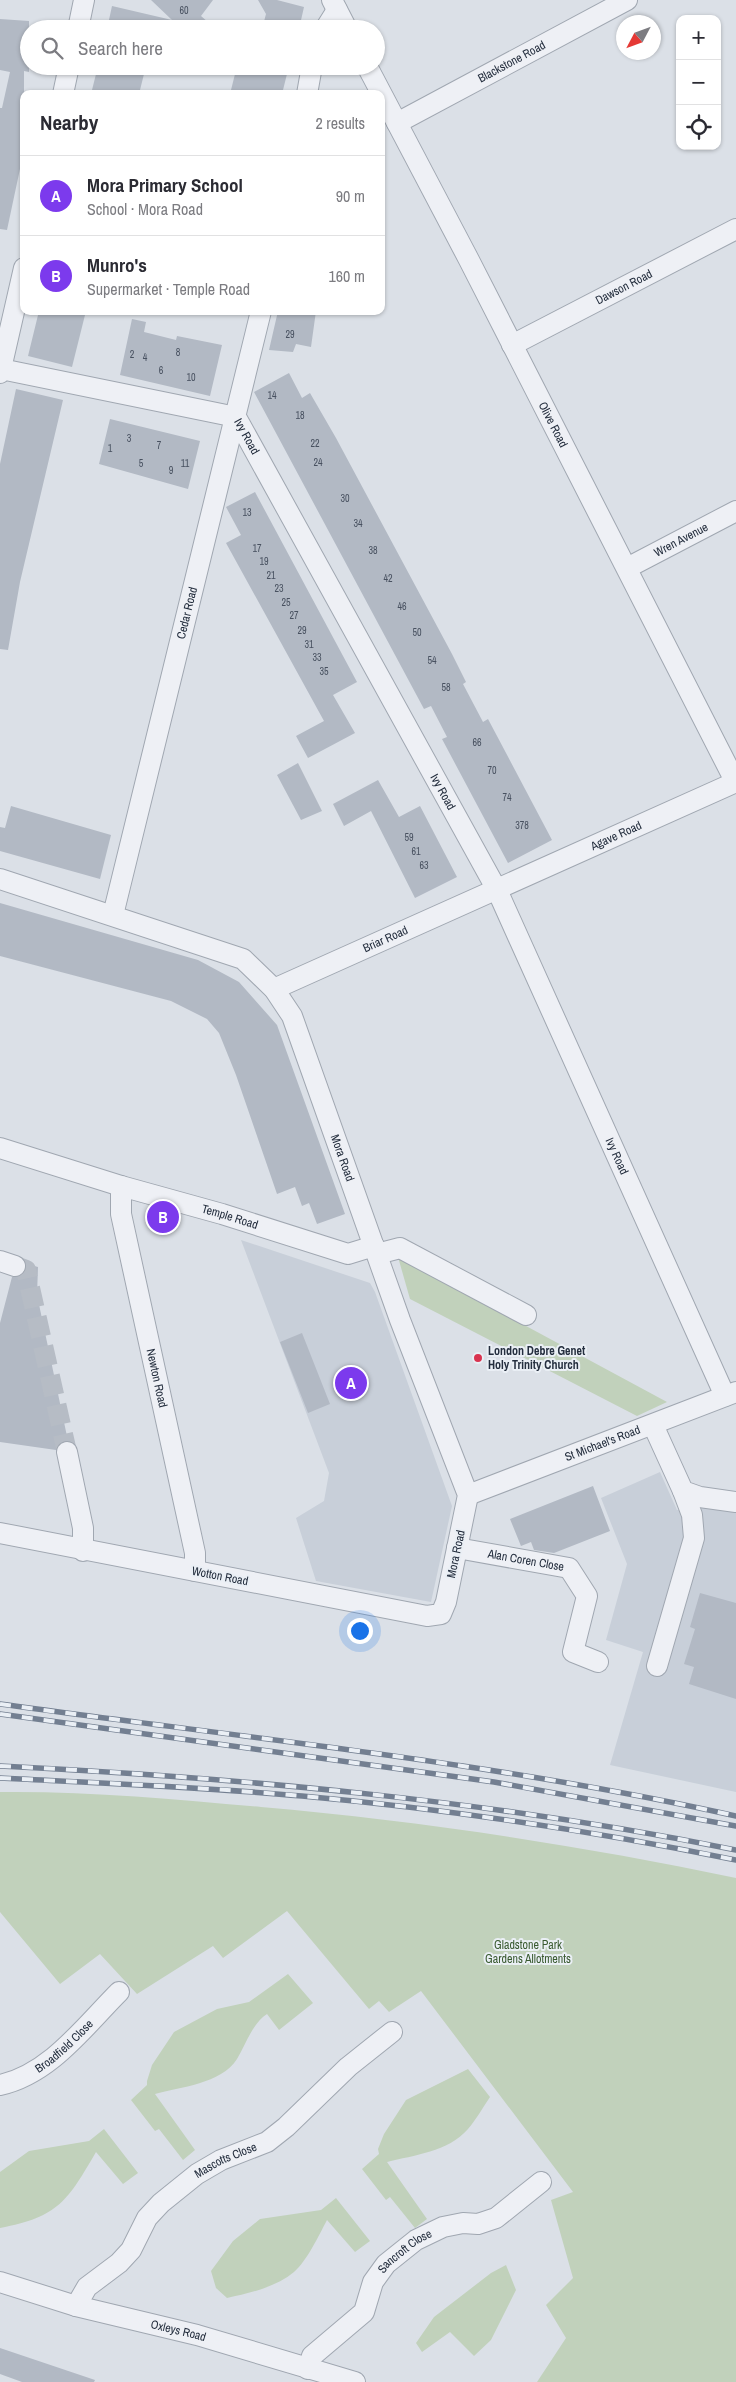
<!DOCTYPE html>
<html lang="en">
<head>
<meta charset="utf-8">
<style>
  :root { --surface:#fff; --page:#f7f7f7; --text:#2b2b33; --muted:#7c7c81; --line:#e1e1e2; --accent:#7c3aed }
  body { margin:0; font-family:"Archivo Narrow",sans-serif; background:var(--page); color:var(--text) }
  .controls { position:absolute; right:15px; top:15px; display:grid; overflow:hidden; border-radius:10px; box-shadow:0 1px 4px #0004 }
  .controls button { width:45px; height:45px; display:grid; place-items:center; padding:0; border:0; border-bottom:1px solid var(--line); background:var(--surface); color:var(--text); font:25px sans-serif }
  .compass { position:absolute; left:616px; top:15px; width:45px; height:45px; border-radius:50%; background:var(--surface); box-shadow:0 1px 4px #0004; rotate:229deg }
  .you { position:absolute; left:359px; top:1630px; width:18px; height:18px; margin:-12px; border:4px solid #fff; border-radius:50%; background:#1a73e8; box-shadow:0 0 0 8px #1a73e833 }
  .badge { display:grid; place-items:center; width:32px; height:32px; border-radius:50%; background:var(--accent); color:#fff; font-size:16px; font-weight:700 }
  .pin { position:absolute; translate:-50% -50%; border:2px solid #fff; box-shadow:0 1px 5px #0006 }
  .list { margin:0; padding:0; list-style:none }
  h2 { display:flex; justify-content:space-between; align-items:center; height:65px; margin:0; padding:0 20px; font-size:21px }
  h2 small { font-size:16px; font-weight:400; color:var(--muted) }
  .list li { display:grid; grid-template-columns:32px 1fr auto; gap:15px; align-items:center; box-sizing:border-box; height:80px; padding:0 20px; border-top:1px solid var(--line) }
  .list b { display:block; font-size:19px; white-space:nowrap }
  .list p { margin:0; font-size:16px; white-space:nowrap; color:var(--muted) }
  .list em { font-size:16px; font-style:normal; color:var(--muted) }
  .icon { flex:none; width:28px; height:28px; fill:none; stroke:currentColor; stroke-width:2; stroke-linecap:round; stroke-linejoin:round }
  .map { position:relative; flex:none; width:736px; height:2382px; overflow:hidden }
  .search { position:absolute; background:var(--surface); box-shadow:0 1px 4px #0004; left:20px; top:20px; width:365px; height:55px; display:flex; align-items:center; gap:12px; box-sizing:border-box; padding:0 18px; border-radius:28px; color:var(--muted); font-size:19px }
  .panel { position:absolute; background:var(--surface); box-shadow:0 1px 4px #0004; left:20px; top:90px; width:365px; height:225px; border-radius:10px }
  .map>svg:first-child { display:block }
  .built { fill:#c8cfd9 }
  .green { fill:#c1d1bb }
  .building { fill:#b2b9c4 }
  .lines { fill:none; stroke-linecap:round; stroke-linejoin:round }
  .minor-tunnel { stroke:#b6bcc5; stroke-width:20; stroke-dasharray:20 10; stroke-linecap:butt }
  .minor-casing { stroke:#a0a7b1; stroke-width:22 }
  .minor { stroke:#eef0f5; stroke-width:20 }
  .rail-casing { stroke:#737f91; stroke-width:5.5 }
  .rail { stroke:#eaeff5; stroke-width:4; stroke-dasharray:11; stroke-linecap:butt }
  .poi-dot { fill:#d9334f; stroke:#eaeff5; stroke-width:2 }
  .labels { text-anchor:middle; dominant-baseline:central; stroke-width:4; stroke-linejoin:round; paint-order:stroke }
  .number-label { font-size:10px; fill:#485160 }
  .street-label { font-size:12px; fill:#242e3e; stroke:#eaeff5 }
  .poi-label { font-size:12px; font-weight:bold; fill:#242e3e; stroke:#eaeff5; text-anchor:start }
  .park-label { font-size:12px; fill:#395a30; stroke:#eaeff5 }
</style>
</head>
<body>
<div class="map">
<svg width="736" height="2382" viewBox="0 0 736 2382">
  <rect width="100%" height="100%" fill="#dbe0e7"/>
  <path class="built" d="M241,1240L370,1283L375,1292L452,1506L431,1602L316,1581L296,1518L324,1501L329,1473Z
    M660,1472L677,1510L709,1507L736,1510V1792L610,1765L643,1652L606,1640L627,1564L601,1498Z"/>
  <path class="green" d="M398,1257L667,1402L637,1416L410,1299Z
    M0,1792C87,1791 174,1799 261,1807C420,1821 580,1845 736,1878V2382H537L566,2338L546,2305L573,2278L551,2200L573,2192L421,1991L389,2012L379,2001L369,2009L287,1911L223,1958L213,1946L137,1994L100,1954L60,1984L0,1912Z
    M288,1974L313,2003L279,2030L267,2014C252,2024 246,2044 237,2059C221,2084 180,2087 155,2094L195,2150L183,2160L159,2129L155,2131L131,2100L147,2085V2081L152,2065L174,2032L217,2009L249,2002Z
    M468,2069L490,2097C483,2107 476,2120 468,2129C448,2152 414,2155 387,2162L427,2219L415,2228L390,2197L386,2200L362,2169L379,2154L378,2149L384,2134L406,2100Z
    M104,2129L138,2173L123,2184L96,2152C68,2200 59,2217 0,2228V2172L29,2151L89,2141Z
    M336,2198L370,2241L355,2252L327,2220C319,2235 307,2261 294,2272C276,2287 250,2293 227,2298L216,2288L211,2271L233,2241L260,2219L321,2210Z
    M506,2265L516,2290L491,2340L474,2356L450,2332L422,2352L416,2343L434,2317L491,2273Z"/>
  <path class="building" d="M151,0H213L201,16L216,29H107L112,6L172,20Z
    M258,0H277L304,7L299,29H262L266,14Z
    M0,19L29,21V72L24,71V150L7,230L0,229V108H2L10,72L0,70Z
    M98,66H146L139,94H91Z
    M237,66H289L282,94H244L231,90Z
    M39,311H86L72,367L28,356Z
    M278,311H316L311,347L296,344L293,352L269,350Z
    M132,319L146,322L144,332L176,340L177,336L222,345L210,396L120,375Z
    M289,373L302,398L310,393L336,438L452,654L466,682L463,684L483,722L488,719L552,840L508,863L442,739L447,737L431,706L424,709L254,392Z
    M16,389L63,400L20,582L8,650L0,649V464Z
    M110,419L200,441L188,489L99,464Z
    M255,492L357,682L333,695L355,733L308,758L296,736L324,721L226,543L241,535L226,507Z
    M298,763L322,811L301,820L277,775Z
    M378,780L399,817L420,806L457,877L415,898L371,811L344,826L333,804Z
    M11,806L111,835L100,879L0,851V827L5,828Z
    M0,903L198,960L239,982L277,1025L345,1214L317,1224L309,1203L302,1206L295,1187L277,1194L236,1075L219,1033L207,1019L171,1001L0,956Z
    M27,1264L38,1267L37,1295L68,1441L59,1443L56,1450L0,1442V1323L12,1277L23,1275Z
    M302,1333L330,1404L308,1413L280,1342Z
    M593,1486L610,1531L554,1553L534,1550L531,1542L521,1546L510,1519Z
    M700,1593L736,1603V1699L689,1684L694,1667L684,1664L695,1629L690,1627Z
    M0,2348L95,2380L94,2382H22L0,2374Z"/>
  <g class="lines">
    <path class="minor-tunnel" d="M15,1266L26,1270L67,1452"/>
    <defs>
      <g id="minor">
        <path d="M332,0L347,29"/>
        <path d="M78,29L84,0"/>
        <path d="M325,29L337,10"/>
        <path id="s1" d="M367,66L469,260L736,783"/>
        <path d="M63,94L69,66"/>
        <path d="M307,94L312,66"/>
        <path id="s2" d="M397,123L627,0"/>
        <path id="s3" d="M512,345L736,229"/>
        <path id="s4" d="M1,369L236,417L497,890L725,1396"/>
        <path d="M0,373L24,268"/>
        <path id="s5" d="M627,568L736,511"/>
        <path id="s6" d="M0,879L243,959L274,989L292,1016L400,1320L468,1495L446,1602L441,1614L427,1616L0,1533"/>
        <path id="s7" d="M113,915L261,311"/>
        <path id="s8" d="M274,989L736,782"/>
        <path id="s9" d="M0,1148L121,1186L222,1214L348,1254L374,1246"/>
        <path id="s10" d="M121,1186V1214L195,1553V1571"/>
        <path d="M377,1254L400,1248L526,1315"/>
        <path d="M0,1261L15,1266"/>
        <path d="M653,1425L683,1491L700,1497L736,1502"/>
        <path d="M67,1452L83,1528V1551"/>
        <path id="s11" d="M468,1495L736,1392"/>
        <path id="s12" d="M457,1548L569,1568L587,1596L573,1652L598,1662"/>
        <path d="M657,1666L694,1538L692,1515L683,1491"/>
        <path id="s13" d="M0,2085C50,2074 84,2027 119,1992"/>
        <path id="s14" d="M0,2282L76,2306L197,2335L355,2382"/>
        <path id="s15" d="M76,2306L87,2287L119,2263L131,2250L147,2218L161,2203L197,2174L221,2160L267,2142L286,2127L348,2067L392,2032"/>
        <path id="s16" d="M308,2369L312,2356L364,2312L373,2282L386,2264L416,2240L443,2227L463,2223L478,2224L496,2218L541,2182"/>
      </g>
    </defs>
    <use href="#minor" class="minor-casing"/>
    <use href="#minor" class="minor"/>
    <defs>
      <path id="rail" d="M0,1704C245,1738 494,1762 736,1816
        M0,1714L494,1782L736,1826
        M0,1766C247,1778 493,1801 736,1850
        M0,1778C101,1783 202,1787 302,1796C447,1809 593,1831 736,1860"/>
    </defs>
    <use href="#rail" class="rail-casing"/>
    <use href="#rail" class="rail"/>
  </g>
  <circle class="poi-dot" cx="478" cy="1358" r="5"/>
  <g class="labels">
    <g class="number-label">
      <text x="184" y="10">60</text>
      <text x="290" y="334">29</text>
      <text x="178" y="352">8</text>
      <text x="132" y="354">2</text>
      <text x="145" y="357">4</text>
      <text x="161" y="370">6</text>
      <text x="191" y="377">10</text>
      <text x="272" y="395">14</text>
      <text x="300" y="415">18</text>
      <text x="129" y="438">3</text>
      <text x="315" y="443">22</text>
      <text x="159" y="445">7</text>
      <text x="110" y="448">1</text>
      <text x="318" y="462">24</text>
      <text x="141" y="463">5</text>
      <text x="185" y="463">11</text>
      <text x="171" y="470">9</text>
      <text x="345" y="498">30</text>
      <text x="247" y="512">13</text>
      <text x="358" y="523">34</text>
      <text x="257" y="548">17</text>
      <text x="373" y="550">38</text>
      <text x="264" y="561">19</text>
      <text x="271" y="575">21</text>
      <text x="388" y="578">42</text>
      <text x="279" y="588">23</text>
      <text x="286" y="602">25</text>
      <text x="402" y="606">46</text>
      <text x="294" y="615">27</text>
      <text x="302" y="630">29</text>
      <text x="417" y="632">50</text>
      <text x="309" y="644">31</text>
      <text x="317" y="657">33</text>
      <text x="432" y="660">54</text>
      <text x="324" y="671">35</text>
      <text x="446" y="687">58</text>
      <text x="477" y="742">66</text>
      <text x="492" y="770">70</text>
      <text x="507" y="797">74</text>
      <text x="522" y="825">378</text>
      <text x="409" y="837">59</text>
      <text x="416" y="851">61</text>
      <text x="424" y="865">63</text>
    </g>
    <g class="street-label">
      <text stroke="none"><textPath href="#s2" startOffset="130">Blackstone Road</textPath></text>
      <text stroke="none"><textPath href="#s3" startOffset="126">Dawson Road</textPath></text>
      <text stroke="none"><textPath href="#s1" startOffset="404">Olive Road</textPath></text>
      <text stroke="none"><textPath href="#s4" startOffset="262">Ivy Road</textPath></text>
      <text stroke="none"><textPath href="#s5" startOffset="61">Wren Avenue</textPath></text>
      <text stroke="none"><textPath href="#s7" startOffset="311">Cedar Road</textPath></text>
      <text stroke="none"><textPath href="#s4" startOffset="668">Ivy Road</textPath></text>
      <text stroke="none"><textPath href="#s8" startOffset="375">Agave Road</textPath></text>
      <text stroke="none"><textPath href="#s8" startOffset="122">Briar Road</textPath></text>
      <text stroke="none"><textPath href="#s4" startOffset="1072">Ivy Road</textPath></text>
      <text stroke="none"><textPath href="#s6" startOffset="482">Mora Road</textPath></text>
      <text stroke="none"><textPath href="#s9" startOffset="240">Temple Road</textPath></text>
      <text stroke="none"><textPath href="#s10" startOffset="196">Newton Road</textPath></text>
      <text stroke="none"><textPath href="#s11" startOffset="144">St Michael's Road</textPath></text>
      <text transform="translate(456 1554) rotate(-78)">Mora Road</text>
      <text stroke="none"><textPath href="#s12" startOffset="70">Alan Coren Close</textPath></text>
      <text transform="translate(220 1576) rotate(11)">Wotton Road</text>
      <text stroke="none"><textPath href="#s13" startOffset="76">Broadfield Close</textPath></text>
      <text stroke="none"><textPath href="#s15" startOffset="214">Mascotts Close</textPath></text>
      <text stroke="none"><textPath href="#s16" startOffset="158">Sancroft Close</textPath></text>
      <text stroke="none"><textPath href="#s14" startOffset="185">Oxleys Road</textPath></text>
    </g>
    <g class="poi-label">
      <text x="488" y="1351">London Debre Genet<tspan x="488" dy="14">Holy Trinity Church</tspan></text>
    </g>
    <g class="park-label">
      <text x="528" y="1945">Gladstone Park<tspan x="528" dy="14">Gardens Allotments</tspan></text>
    </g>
  </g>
</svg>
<div class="controls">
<button>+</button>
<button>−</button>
<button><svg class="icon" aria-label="locate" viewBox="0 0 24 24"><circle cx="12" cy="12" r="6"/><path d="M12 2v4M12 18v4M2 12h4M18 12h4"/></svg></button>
</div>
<svg class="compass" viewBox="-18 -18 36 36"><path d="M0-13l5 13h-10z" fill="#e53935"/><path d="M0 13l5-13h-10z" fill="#7c7c81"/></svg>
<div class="you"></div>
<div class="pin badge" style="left:351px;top:1383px">A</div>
<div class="pin badge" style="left:163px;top:1217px">B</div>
<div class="search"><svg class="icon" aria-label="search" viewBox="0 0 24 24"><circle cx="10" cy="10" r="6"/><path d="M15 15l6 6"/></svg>Search here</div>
<section class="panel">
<h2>Nearby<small>2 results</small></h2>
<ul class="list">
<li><span class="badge">A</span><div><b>Mora Primary School</b><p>School · Mora Road</p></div><em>90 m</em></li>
<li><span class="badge">B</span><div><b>Munro's</b><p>Supermarket · Temple Road</p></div><em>160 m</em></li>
</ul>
</section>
</div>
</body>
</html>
